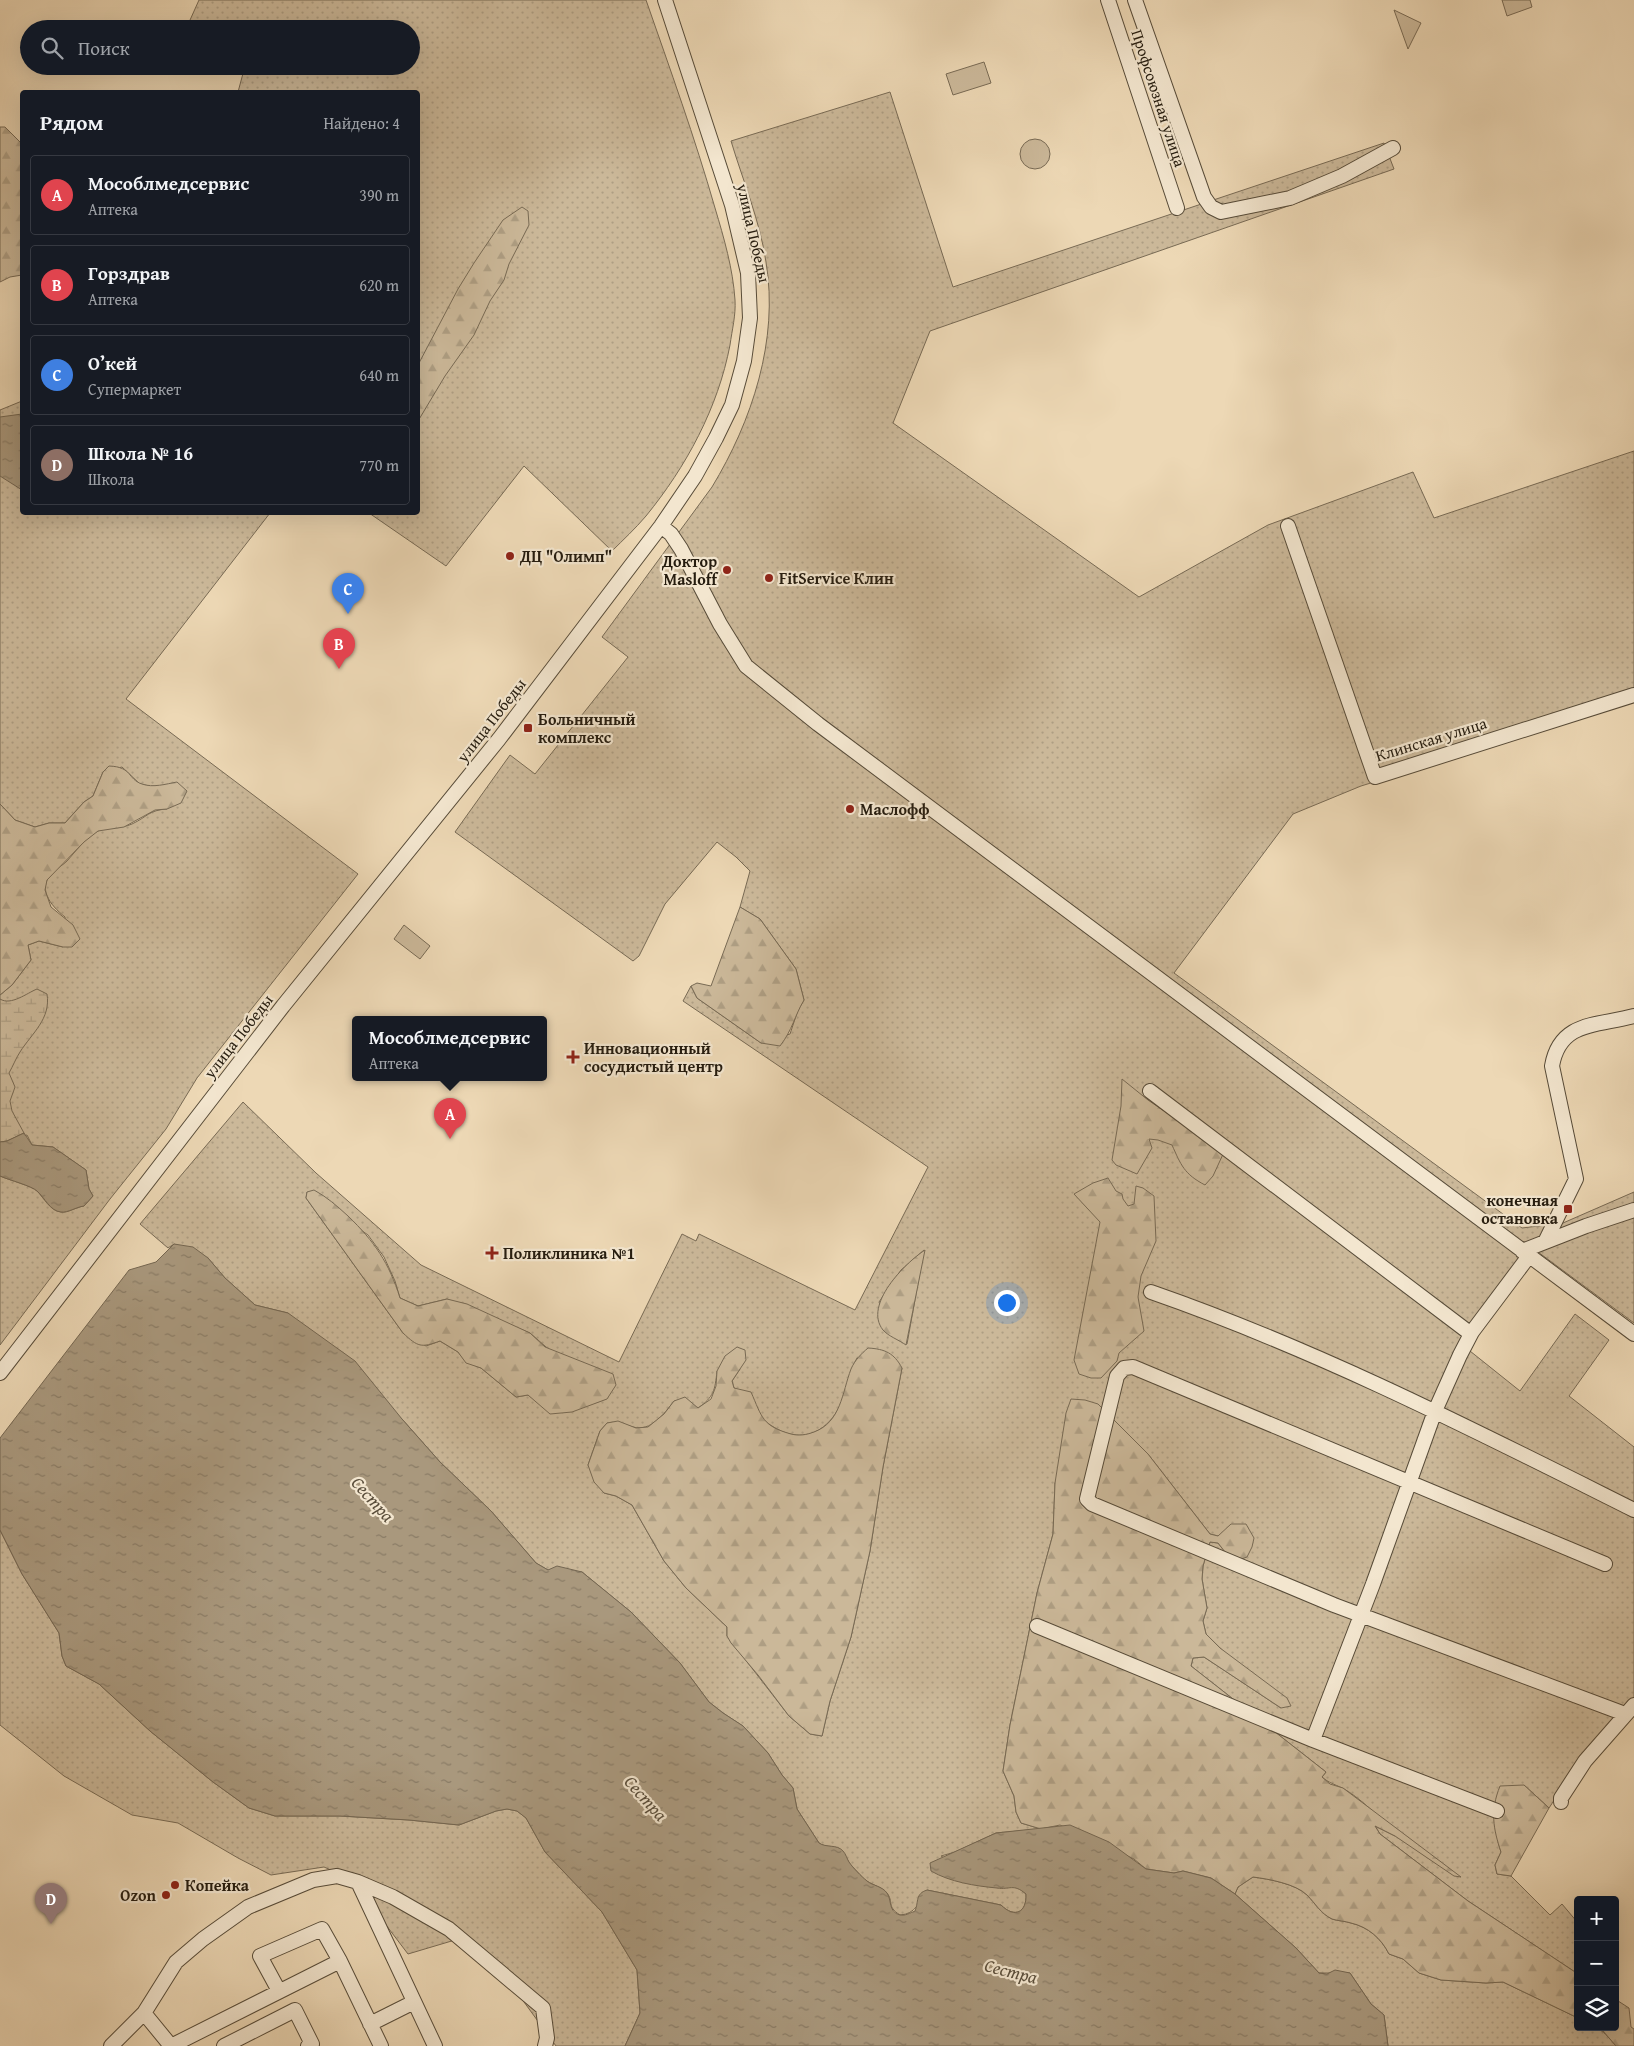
<!DOCTYPE html>
<html lang="ru">
<head>
<meta charset="utf-8">
<style>
  :root { --surface:#171b24; --page:#242831; --text:#f1f3f6; --muted:#9ea1a6; --line:#363941; --accent:#db2777 }
  body { margin:0; font-family:"Gentium Book Plus",serif; background:var(--page); color:var(--text) }
  .controls { position:absolute; right:15px; bottom:15px; display:grid; overflow:hidden; border-radius:5px; box-shadow:0 5px 20px #0002 }
  .controls button { width:45px; height:45px; display:grid; place-items:center; padding:0; border:0; border-bottom:1px solid var(--line); background:var(--surface); color:var(--text); font:25px sans-serif }
  .you { position:absolute; left:1006px; top:1302px; width:18px; height:18px; margin:-12px; border:4px solid #fff; border-radius:50%; background:#1a73e8; box-shadow:0 0 0 8px #1a73e833 }
  .badge { display:grid; place-items:center; width:32px; height:32px; border-radius:50%; background:var(--accent); color:#fff; font-size:16px; font-weight:700 }
  .pin { position:absolute; translate:-50% -41px; filter:drop-shadow(0 1px 2px #0008) }
  .pin::after { content:''; position:absolute; top:26px; width:18px; height:15px; background:inherit; clip-path:polygon(0 0,100% 0,50% 100%) }
  .popup { position:absolute; left:352px; top:1016px; width:195px; height:65px; box-sizing:border-box; display:grid; place-content:center; border-radius:5px; background:var(--surface); filter:drop-shadow(0 1px 4px #0005); font-size:16px; white-space:nowrap; color:var(--muted) }
  .popup b { font-size:19px; color:var(--text) }
  .popup::after { content:''; position:absolute; left:50%; top:100%; margin-left:-10px; border:10px solid transparent; border-top-color:var(--surface) }
  .list { margin:0; padding:0; list-style:none }
  h2 { display:flex; justify-content:space-between; align-items:center; height:65px; margin:0; padding:0 20px; font-size:21px }
  h2 small { font-size:16px; font-weight:400; color:var(--muted) }
  .list li { display:grid; grid-template-columns:32px 1fr auto; gap:15px; align-items:center; box-sizing:border-box; height:80px; margin:0 10px 10px; padding:0 10px; border:1px solid var(--line); border-radius:5px }
  .list b { display:block; font-size:19px; white-space:nowrap }
  .list p { margin:0; font-size:16px; white-space:nowrap; color:var(--muted) }
  .list em { font-size:16px; font-style:normal; color:var(--muted) }
  .icon { flex:none; width:28px; height:28px; fill:none; stroke:currentColor; stroke-width:2; stroke-linecap:round; stroke-linejoin:round }
  .map { position:relative; flex:none; width:1634px; height:2046px; overflow:hidden }
  .search { position:absolute; background:var(--surface); box-shadow:0 5px 20px #0002; left:20px; top:20px; width:400px; height:55px; display:flex; align-items:center; gap:12px; box-sizing:border-box; padding:0 18px; border-radius:28px; color:var(--muted); font-size:19px }
  .panel { position:absolute; background:var(--surface); box-shadow:0 5px 20px #0002; left:20px; top:90px; width:400px; height:425px; border-radius:5px }
  .map>svg:first-child { display:block }
  .grass { fill:url(#grass-dots); stroke:#786a54; fill-rule:evenodd }
  .forest { fill:url(#forest-firs); stroke:#786a54 }
  .wetland { fill:url(#wetland-marsh); stroke:#786a54 }
  .park { fill:#cbb899; stroke:#786a54 }
  .water { fill:url(#water-ripples); stroke:#746651 }
  .lines { fill:none; stroke-linecap:round; stroke-linejoin:round }
  .minor-casing { stroke:#574b38; stroke-width:16 }
  .minor { stroke:#f3e6cf; stroke-width:14 }
  .poi-dot { fill:#8f2418; stroke:#f3e6cf; stroke-width:2 }
  .labels { text-anchor:middle; dominant-baseline:central; stroke-width:4.5; stroke-linejoin:round; paint-order:stroke }
  .street-label { font-size:16px; fill:#251c0f; stroke:#f3e6cf }
  .poi-label { font-size:16px; font-weight:bold; fill:#251c0f; stroke:#f3e6cf; text-anchor:start }
  .water-label { font-size:18px; font-style:italic; fill:#5a4e3b; stroke:#f3e6cf }
</style>
</head>
<body>
<div class="map">
<svg width="1634" height="2046" viewBox="0 0 1634 2046">
  <defs>
    <pattern id="grass-dots" width="8" height="8" patternUnits="userSpaceOnUse" patternTransform="scale(1.25)"><rect width="8" height="8" fill="#cbb899"/><path d="M2 2h.1M6 6h.1" fill="none" stroke="#ae9e83" stroke-width="1.8" stroke-linecap="round"/></pattern>
    <pattern id="forest-firs" width="22" height="20" patternUnits="userSpaceOnUse" patternTransform="scale(1.25)"><rect width="22" height="20" fill="#cbb899"/><path d="M5 1l3.5 6h-7zM16 11l3.5 6h-7z" fill="#ae9e83"/></pattern>
    <pattern id="wetland-marsh" width="20" height="14" patternUnits="userSpaceOnUse" patternTransform="scale(1.25)"><rect width="20" height="14" fill="#cbb899"/><path d="M1 5h8M5 5V1M11 12h8M15 12V8" fill="none" stroke="#ae9e83"/></pattern>
    <pattern id="water-ripples" width="26" height="14" patternUnits="userSpaceOnUse" patternTransform="scale(1.25)"><rect width="26" height="14" fill="#a9987d"/><path d="M2 4q2-2 4 0t4 0M15 11q2-2 4 0t4 0" fill="none" stroke="#897b65"/></pattern>
  </defs>
  <rect width="100%" height="100%" fill="#edd8b5"/>
  <filter id="stains"><feTurbulence type="fractalNoise" baseFrequency=".004" numOctaves="4"/><feColorMatrix values="0 0 0 0 .2 0 0 0 0 .09 0 0 0 0 .02 0 0 0 .5 -.17"/></filter>
  <radialGradient id="worn" r=".72"><stop offset=".6" stop-color="#630" stop-opacity="0"/><stop offset="1" stop-color="#630" stop-opacity=".3"/></radialGradient>
  <path class="grass" d="M199,0H646C670,69 695,138 715,208C724,238 733,269 735,300C736,315 732,330 730,345C718,408 686,467 646,516C635,529 623,540 612,551L524,466L446,566L369,513L418,512V92H238L245,66H411V29H186Z
    M890,92L953,287L1384,143L1394,169L930,331L893,423L1139,597L1268,525L1413,472L1434,518L1634,451V702L1361,786L1293,814L1174,973L1522,1228L1563,1223L1634,1192V1323L1538,1252L1522,1251L1470,1351L1520,1391L1575,1314L1609,1340L1569,1396L1634,1447V1702L1585,1754L1549,1808L1524,1785L1498,1842L1501,1852L1495,1865L1497,1874L1511,1876L1550,1915L1562,1904L1578,1923V1974L1468,1901L1380,1834L1375,1826L1395,1836C1386,1822 1357,1795 1342,1788C1334,1784 1329,1783 1322,1777L1326,1772L1191,1666L1193,1658L1204,1657L1281,1708L1206,1634L1203,1621L1207,1608L1202,1579L1203,1566L1210,1542L1218,1543L1233,1562L1218,1536L1210,1534L1148,1454L1098,1404L1055,1483L1053,1534L1037,1593L1010,1725L1003,1771L1014,1796L1016,1812L1021,1823L1041,1829L996,1833L955,1852L941,1856L1001,1888L1012,1886L1020,1889L1026,1894C1027,1912 1015,1919 1001,1905L927,1890C919,1902 916,1914 900,1915C886,1906 894,1902 887,1893C881,1886 871,1885 864,1879C860,1874 855,1870 851,1865C846,1860 846,1853 840,1849C833,1845 826,1848 819,1843L797,1809L793,1788L782,1775L768,1753L743,1726L723,1713L709,1702L680,1663L631,1612L582,1572L548,1570L536,1563L491,1511L440,1462L402,1419L288,1313L255,1305L225,1278L208,1258L174,1244L168,1248L140,1224L243,1102L316,1173L421,1265L619,1362L682,1234L696,1241L699,1234L855,1310L928,1167L683,1001L691,986L697,998L761,1043L790,1034L798,1010L804,1000L796,969L760,919L740,907L750,871L736,857L717,842L665,904L639,956L633,961L455,832L510,755L535,774L628,657L602,637L712,487C752,421 779,340 766,262C760,221 743,181 731,141ZM307,1192L368,1235L384,1257L395,1281L400,1298L418,1306L447,1299L530,1333L606,1399L595,1403L535,1400L528,1395L516,1397L481,1368L466,1362L458,1352L440,1341L426,1346L403,1333L306,1198ZM924,1250L907,1344H906L892,1336L879,1302L901,1270ZM857,1358L902,1368L883,1467L870,1551L851,1637L830,1701L822,1736L810,1734L789,1716L727,1636V1627L686,1588L664,1561L632,1505L616,1496L604,1493L588,1465L600,1431L607,1423C619,1421 622,1424 633,1427C651,1432 664,1414 674,1401L698,1408C714,1397 715,1390 717,1371L740,1369L732,1381L734,1388C748,1395 753,1412 765,1421C796,1446 826,1437 842,1402C848,1387 849,1372 857,1358Z
    M22,401V512L270,513L126,699L358,874L197,1078L166,1129L110,1199L0,1345V1176C9,1180 32,1186 37,1191C44,1198 50,1211 61,1212C68,1213 76,1207 84,1206L93,1196L89,1189L86,1170L53,1147L32,1145L27,1135L0,1142V995L12,985L31,960L28,945L39,941L63,947L65,917C50,905 35,887 55,870C59,867 63,865 67,861C76,851 85,838 98,831C109,826 121,829 132,824C147,817 149,810 167,809L150,786L140,784L122,767L103,772L93,796L84,802L65,823H49L35,827L15,820L0,804V410Z
    M0,1530L22,1574L59,1633L62,1656L66,1666L99,1684L150,1731L213,1782L249,1808L275,1816H340L409,1820L459,1825L496,1811L507,1809L517,1811L526,1818L545,1852L602,1912L637,1970L640,2013L625,2046H556L516,1991L455,1940L408,1954L351,1879L324,1867L271,1875L238,1858L178,1823L132,1815L64,1776L0,1725Z
    M1253,1877C1269,1879 1296,1884 1307,1895C1316,1904 1320,1913 1332,1919C1338,1921 1345,1921 1351,1923C1368,1927 1381,1938 1389,1954L1403,1959L1419,1973L1441,1980L1486,1983L1503,1982L1578,2018V2027C1600,2027 1602,2029 1616,2046H1388L1384,2015L1371,2004L1350,1973H1319L1296,1948L1235,1894L1238,1887Z"/>
  <path class="forest" d="M0,127H5L22,144V275L10,277L0,282Z
    M522,207L528,211L529,225L509,264L504,280L490,301L474,335L445,376L418,421V367L419,363L458,289L474,263L503,220Z
    M109,766C133,767 127,779 142,784C153,788 166,784 177,782L187,791L181,803L167,809L155,810L124,827L98,831L84,842L47,880L45,890L51,907L73,925L80,939L72,947H63L39,941L28,945L31,960L12,985L0,995V804L15,820L35,827L49,823H65L84,802L93,796L103,772Z
    M740,907L760,919L796,969L804,1000C794,1017 793,1029 780,1046L761,1043L697,998L691,986L697,983L711,986Z
    M1122,1079L1148,1100L1224,1152L1213,1176L1205,1185C1184,1174 1181,1165 1172,1145L1158,1140L1149,1139L1152,1148L1137,1174L1116,1165L1112,1160L1121,1106Z
    M1108,1178L1116,1191L1122,1194L1123,1199L1128,1206L1134,1204L1136,1186L1143,1188L1154,1196L1156,1241L1141,1276L1138,1297L1144,1331L1119,1353L1117,1361L1101,1378H1091L1079,1374L1074,1360L1100,1222L1074,1194L1093,1183Z
    M314,1190C327,1197 337,1206 348,1216C375,1242 389,1263 400,1298L418,1306L447,1299L467,1304L530,1333L545,1347L613,1374L616,1385L607,1399L572,1412L550,1414L528,1395L516,1397L481,1368L466,1363L458,1352L440,1341C421,1348 418,1347 403,1333L306,1198L307,1192Z
    M925,1250L906,1345C899,1340 888,1336 883,1330C863,1305 905,1263 925,1250Z
    M737,1347L745,1350L746,1360L732,1381L734,1388L751,1392C762,1417 762,1426 791,1434C799,1436 806,1435 814,1432C841,1422 842,1393 851,1369C855,1360 861,1354 868,1348C885,1349 894,1353 902,1368L883,1467L870,1551L851,1637L830,1701L822,1736L810,1734L789,1716L758,1675L731,1643L727,1636V1627L686,1588L664,1561L632,1505L616,1496L604,1493L594,1482L588,1465L600,1431L607,1423L618,1421L636,1428L648,1427L664,1414L674,1401L685,1397L698,1408L711,1399L716,1386L717,1371L725,1356Z
    M1071,1399L1085,1400L1098,1404L1148,1454L1210,1534L1218,1536L1231,1524H1246L1254,1538L1252,1547L1247,1557L1233,1562L1218,1543L1210,1542L1203,1566L1202,1579L1207,1608L1203,1621L1206,1634L1220,1648L1287,1698L1291,1706L1281,1708L1204,1657L1193,1658L1191,1666L1326,1772L1322,1777L1330,1784L1343,1788L1461,1877L1454,1876L1395,1836L1375,1826L1380,1834L1468,1901L1578,1974V2018L1503,1982L1486,1983L1441,1980L1419,1973L1403,1959L1389,1954C1381,1938 1368,1927 1351,1923C1345,1921 1338,1921 1332,1919C1320,1913 1316,1904 1307,1895C1296,1884 1269,1879 1253,1877L1238,1887L1235,1894L1211,1878L1183,1871L1174,1873L1146,1869L1134,1859L1060,1825L1041,1829L1021,1823L1016,1812L1014,1796L1003,1771L1010,1725L1037,1593L1053,1534L1055,1483L1066,1413Z
    M1524,1785L1549,1808L1511,1876L1497,1874L1495,1865L1501,1852C1493,1828 1490,1811 1500,1786Z
    M1615,1999L1629,2008L1631,2027L1634,2029V2046H1616L1603,2031L1596,2027H1615Z"/>
  <path class="wetland" d="M37,989L47,994C51,1019 32,1033 20,1052C16,1058 13,1066 9,1073L15,1087L10,1101L12,1111L24,1133L7,1141L0,1142V999C11,1006 27,993 37,989Z"/>
  <path class="park" d="M1502,0H1530L1532,7L1507,16Z
    M1394,10L1421,23L1408,49Z
    M984,62L991,83L953,95L946,74Z
    M1020 154a15 15 0 1 1 30 0a15 15 0 1 1-30 0Z
    M404,925L430,946L420,959L394,939Z"/>
  <path class="water" d="M22,414V490L0,476V417Z
    M24,1133L32,1145L53,1147L86,1170L89,1189L93,1196L84,1206C76,1207 68,1213 61,1212C50,1211 45,1198 37,1191C32,1186 9,1180 0,1176V1142L7,1141Z
    M174,1244L193,1247L208,1258L225,1278L255,1305L288,1313L355,1361L402,1419L440,1462L491,1511L536,1563L548,1570L557,1566L582,1572L631,1612L680,1663L709,1702L723,1713L743,1726L768,1753L782,1775L793,1788L797,1809L819,1843C826,1848 837,1844 843,1851C846,1854 847,1859 849,1862C853,1868 861,1876 867,1881C873,1886 882,1886 887,1893C892,1900 888,1912 900,1915C905,1916 910,1913 915,1911C919,1901 915,1894 927,1890L1001,1905C1015,1919 1027,1912 1026,1894C1013,1883 1010,1890 997,1888C975,1886 950,1882 931,1871L930,1863L996,1833L1070,1825L1109,1842L1146,1869L1174,1873L1183,1871L1211,1878L1235,1894L1296,1948L1319,1973L1327,1974L1335,1970L1350,1973L1371,2004L1384,2015L1388,2046H625L640,2013L637,1970L602,1912L545,1852L526,1818L517,1811L507,1809L496,1811L459,1825L409,1820L340,1816H275L249,1808L213,1782L150,1731L99,1684L66,1666L62,1656L59,1633L22,1574L0,1530V1438L129,1270L156,1262Z"/>
  <g class="lines">
    <defs>
      <path id="minor" d="M1108,0L1177,208
        M1135,0L1204,197L1211,207L1221,212L1290,198L1342,176L1393,148
        M661,526L671,534L681,549L720,624L746,666L818,724L1634,1334
        M1288,526L1375,777L1634,695
        M1150,1091L1471,1334
        M1546,1240L1576,1179L1552,1066C1560,1020 1599,1026 1634,1016
        M1522,1251L1586,1226L1634,1210
        M1151,1292C1318,1350 1476,1431 1634,1510
        M0,1373L283,1006L499,739L661,526L695,476L716,438L732,405L744,361L750,318L748,273L732,205L665,0
        M1605,1564L1133,1367L1124,1368L1117,1376L1087,1499L1092,1504L1334,1605L1625,1714
        M1037,1626L1313,1740L1497,1811
        M1313,1740L1373,1584L1435,1411L1460,1355L1472,1332L1529,1256
        M1561,1802V1798L1585,1761L1634,1705
        M358,1882L435,2046
        M279,1991L260,1956L322,1929L340,1961L381,2046
        M144,2013L171,2046
        M370,2024L414,2002
        M111,2046L144,2013L176,1962L203,1939L248,1907L313,1880L337,1876L358,1882L393,1897L449,1929L543,2008L547,2038L545,2046
        M171,2046L340,1961
        M224,2046L295,2010L312,2044L308,2046"/>
    </defs>
    <use href="#minor" class="minor-casing"/>
    <use href="#minor" class="minor"/>
  </g>
  <g class="poi-dot">
    <circle cx="510" cy="556" r="5"/>
    <circle cx="727" cy="570" r="5"/>
    <circle cx="769" cy="578" r="5"/>
    <rect x="523" y="723" width="10" height="10" rx="2.5"/>
    <circle cx="850" cy="809" r="5"/>
    <path d="M570.5 1049.5h5v5h5v5h-5v5h-5v-5h-5v-5h5z"/>
    <rect x="1563" y="1204" width="10" height="10" rx="2.5"/>
    <path d="M489.5 1245.5h5v5h5v5h-5v5h-5v-5h-5v-5h5z"/>
    <circle cx="175" cy="1885" r="5"/>
    <circle cx="166" cy="1895" r="5"/>
  </g>
  <g class="labels">
    <g class="street-label">
      <text transform="translate(1159 98) rotate(72)">Профсоюзная улица</text>
      <text transform="translate(754 233) rotate(77)">улица Победы</text>
      <text transform="translate(491 720) rotate(-52)">улица Победы</text>
      <text transform="translate(1431 739) rotate(-17)">Клинская улица</text>
      <text transform="translate(238 1036) rotate(-52)">улица Победы</text>
    </g>
    <g class="poi-label">
      <text x="520" y="556">ДЦ "Олимп"</text>
      <text x="717" y="561" text-anchor="end">Доктор<tspan x="717" dy="18">Masloff</tspan></text>
      <text x="779" y="578">FitService Клин</text>
      <text x="538" y="719">Больничный<tspan x="538" dy="18">комплекс</tspan></text>
      <text x="860" y="809">Маслофф</text>
      <text x="584" y="1048">Инновационный<tspan x="584" dy="18">сосудистый центр</tspan></text>
      <text x="1558" y="1200" text-anchor="end">конечная<tspan x="1558" dy="18">остановка</tspan></text>
      <text x="503" y="1253">Поликлиника №1</text>
      <text x="185" y="1885">Копейка</text>
      <text x="156" y="1895" text-anchor="end">Ozon</text>
    </g>
    <g class="water-label">
      <text transform="translate(373 1499) rotate(48)">Сестра</text>
      <text transform="translate(646 1798) rotate(48)">Сестра</text>
      <text transform="translate(1011 1971) rotate(14)">Сестра</text>
    </g>
  </g>
  <rect width="100%" height="100%" filter="url(#stains)"/>
  <rect width="100%" height="100%" fill="url(#worn)"/>
</svg>
<div class="controls">
<button>+</button>
<button>−</button>
<button><svg class="icon" aria-label="layers" viewBox="0 0 24 24"><path d="M12 4l9 5-9 5-9-5zM3 14l9 5 9-5"/></svg></button>
</div>
<div class="you"></div>
<div class="pin badge" style="left:450px;top:1139px;background:#e0444e">A</div>
<div class="popup"><b>Мособлмедсервис</b>Аптека</div>
<div class="pin badge" style="left:339px;top:669px;background:#e0444e">B</div>
<div class="pin badge" style="left:348px;top:614px;background:#3f7fe0">C</div>
<div class="pin badge" style="left:51px;top:1924px;background:#8d6e63">D</div>
<div class="search"><svg class="icon" aria-label="search" viewBox="0 0 24 24"><circle cx="10" cy="10" r="6"/><path d="M15 15l6 6"/></svg>Поиск</div>
<section class="panel">
<h2>Рядом<small>Найдено: 4</small></h2>
<ul class="list">
<li><span class="badge" style="background:#e0444e">A</span><div><b>Мособлмедсервис</b><p>Аптека</p></div><em>390 m</em></li>
<li><span class="badge" style="background:#e0444e">B</span><div><b>Горздрав</b><p>Аптека</p></div><em>620 m</em></li>
<li><span class="badge" style="background:#3f7fe0">C</span><div><b>О’кей</b><p>Супермаркет</p></div><em>640 m</em></li>
<li><span class="badge" style="background:#8d6e63">D</span><div><b>Школа № 16</b><p>Школа</p></div><em>770 m</em></li>
</ul>
</section>
</div>
</body>
</html>
